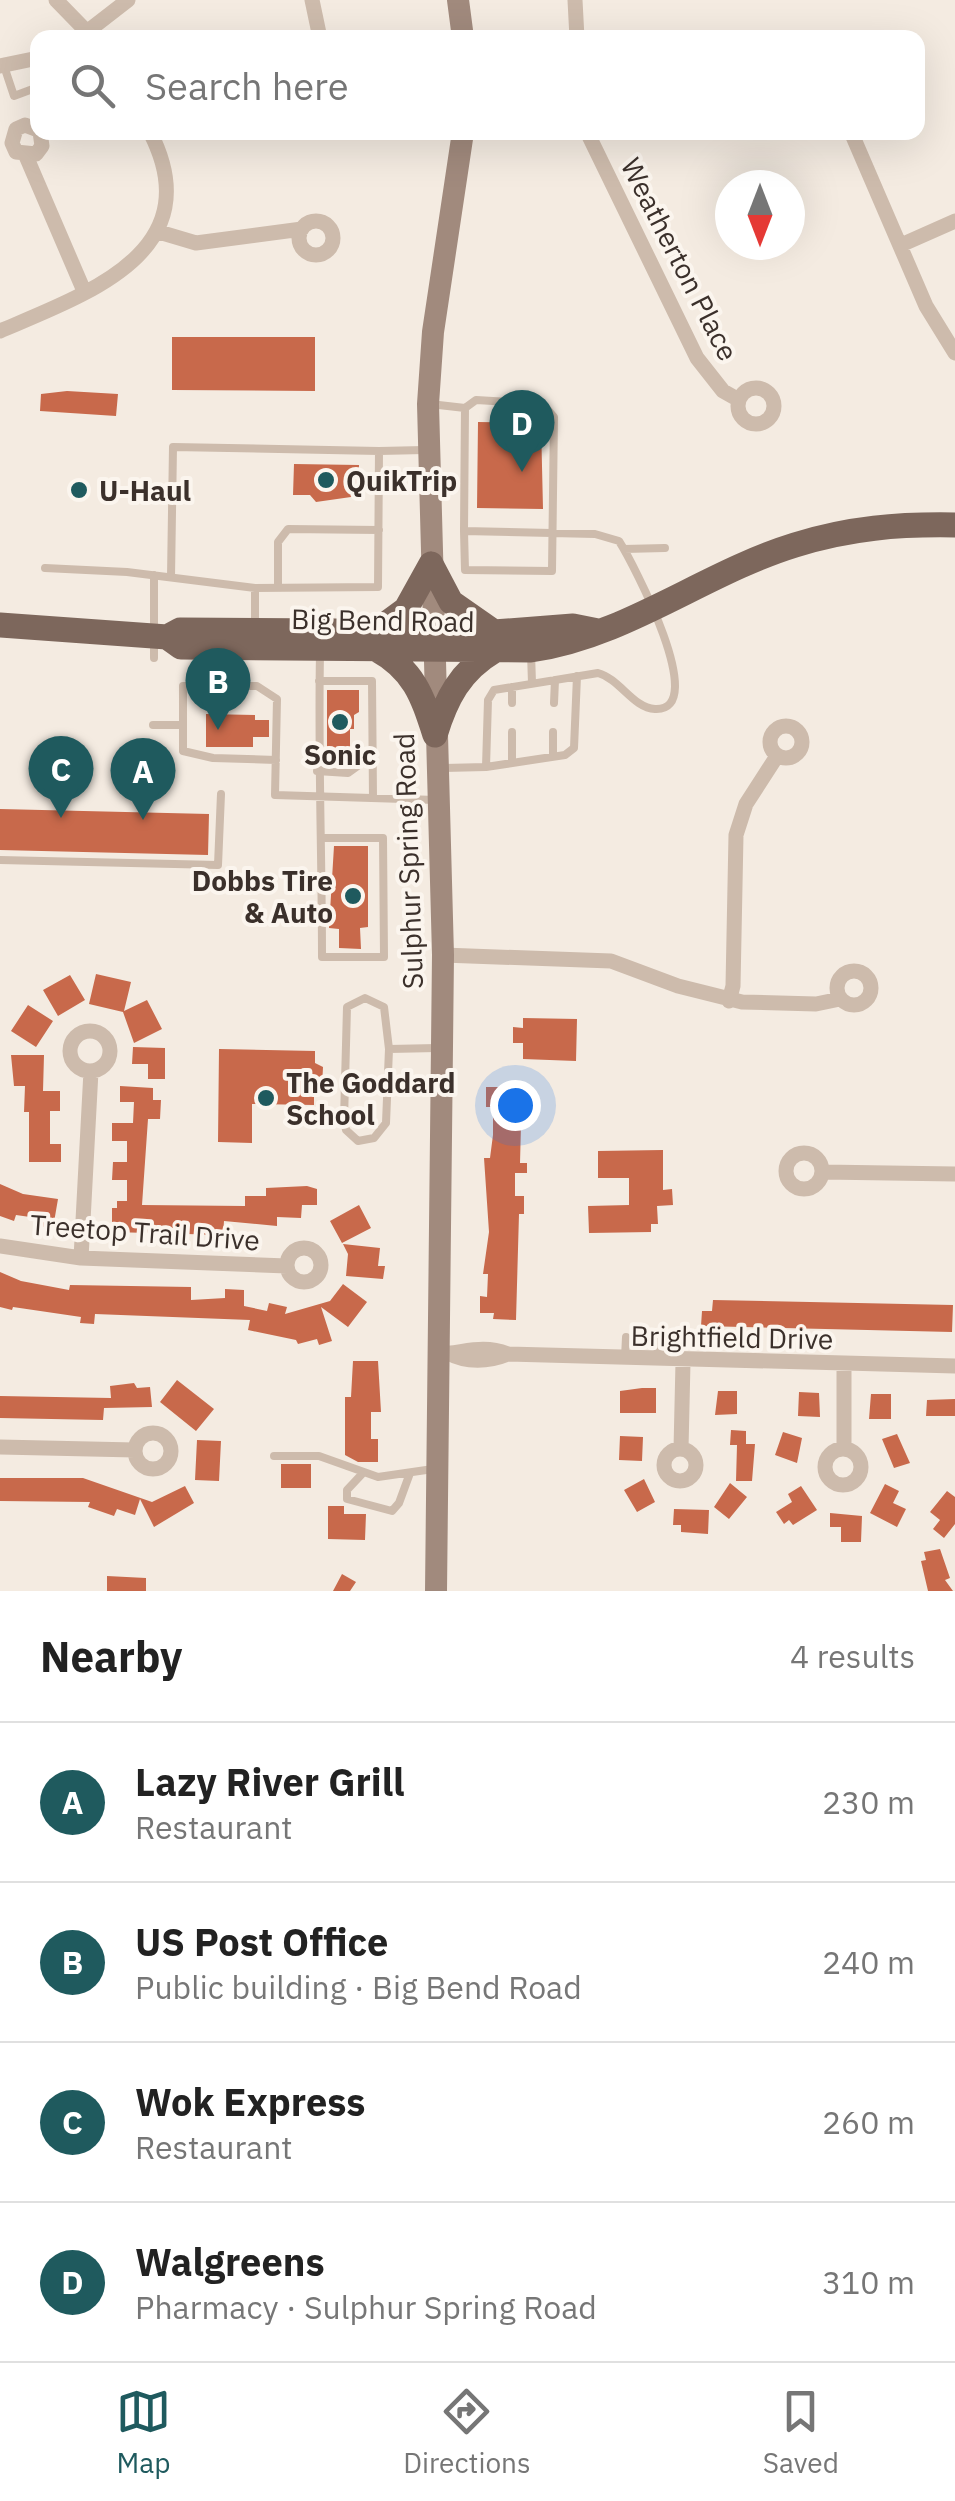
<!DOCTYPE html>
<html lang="en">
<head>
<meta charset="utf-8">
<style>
  :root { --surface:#fff; --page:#f2f2f2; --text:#222; --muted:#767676; --line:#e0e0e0; --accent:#1f5a5e }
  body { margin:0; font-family:"IBM Plex Sans",sans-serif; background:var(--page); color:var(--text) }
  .compass { position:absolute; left:715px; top:170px; width:90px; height:90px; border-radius:50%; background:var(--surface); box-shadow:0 10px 40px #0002; rotate:180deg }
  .you { position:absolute; left:515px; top:1105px; width:35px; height:35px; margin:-25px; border:8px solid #fff; border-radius:50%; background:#1a73e8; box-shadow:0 0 0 15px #1a73e833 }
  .badge { display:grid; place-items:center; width:65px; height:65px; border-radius:50%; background:var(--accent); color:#fff; font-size:32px; font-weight:700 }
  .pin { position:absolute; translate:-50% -82px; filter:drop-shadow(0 2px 5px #0008) }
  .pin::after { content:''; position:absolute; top:52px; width:35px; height:30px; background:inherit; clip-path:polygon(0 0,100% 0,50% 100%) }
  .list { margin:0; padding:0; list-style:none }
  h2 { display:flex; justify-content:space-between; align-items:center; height:130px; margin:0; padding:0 40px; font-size:42px }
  h2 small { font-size:32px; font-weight:400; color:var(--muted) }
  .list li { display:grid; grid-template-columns:65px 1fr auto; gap:30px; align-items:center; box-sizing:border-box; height:160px; padding:0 40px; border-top:2px solid var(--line) }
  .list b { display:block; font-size:38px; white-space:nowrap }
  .list p { margin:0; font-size:32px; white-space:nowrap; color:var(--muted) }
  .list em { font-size:32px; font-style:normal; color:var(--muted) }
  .icon { flex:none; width:55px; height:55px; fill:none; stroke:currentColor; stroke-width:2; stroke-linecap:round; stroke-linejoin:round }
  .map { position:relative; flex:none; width:955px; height:1591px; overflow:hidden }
  .search { position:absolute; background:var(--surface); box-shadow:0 10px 40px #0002; left:30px; right:30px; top:30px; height:110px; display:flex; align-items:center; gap:25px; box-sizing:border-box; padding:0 35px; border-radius:20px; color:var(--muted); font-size:38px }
  .sheet { height:770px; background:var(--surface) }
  nav { display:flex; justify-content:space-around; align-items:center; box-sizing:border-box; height:140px; border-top:2px solid var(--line); background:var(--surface); font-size:28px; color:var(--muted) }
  nav a { display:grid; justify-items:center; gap:5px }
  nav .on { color:var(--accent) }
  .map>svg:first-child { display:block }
  .building { fill:#c8694b }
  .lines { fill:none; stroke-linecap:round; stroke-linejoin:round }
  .lane { stroke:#cdbbac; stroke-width:8 }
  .street { stroke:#cdbbac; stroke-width:15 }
  .secondary { stroke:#a18a7d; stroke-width:22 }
  .primary { stroke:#7d675c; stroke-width:25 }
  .poi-dot { fill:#1f5a5e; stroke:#fbf5ee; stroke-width:4 }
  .labels { text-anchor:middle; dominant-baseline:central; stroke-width:8; stroke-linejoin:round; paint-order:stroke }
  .street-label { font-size:28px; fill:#3b302b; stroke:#fbf5ee }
  .poi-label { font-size:28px; font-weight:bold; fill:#3b302b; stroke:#fbf5ee; text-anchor:start }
</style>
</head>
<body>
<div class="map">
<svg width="955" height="1591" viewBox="0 0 955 1591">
  <rect width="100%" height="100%" fill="#f4ebe1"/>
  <path class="building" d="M172,337H315V391L172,390Z
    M67,391L118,394L116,416L40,411L41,394Z
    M478,422L541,423L543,509L477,508Z
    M294,464L359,465L358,496L316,502L310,495H293Z
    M327,690H359V712L354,715V729H350V757H327Z
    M206,714L255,715V720H269V737H253V747H206Z
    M0,809L209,814L208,855L0,850Z
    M334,846H368V927L360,928L361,949L339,948V929L329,928Z
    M96,974L131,982L124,1011L147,1000L162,1029L134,1043L123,1012L89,1004Z
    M70,975L85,1000L58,1016L43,990Z
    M28,1005L53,1021L36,1047L11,1031Z
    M523,1018L577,1019L576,1061L523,1059V1043H513V1027L523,1028Z
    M133,1047L165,1048V1079H148V1064H132Z
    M219,1049L315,1051V1063L323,1067L322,1087H314V1105L252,1104V1143L218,1142Z
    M11,1055H44L43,1091H60V1111H50V1144H61V1162H29V1112H24L25,1086H14Z
    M120,1086L153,1088V1100H161L160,1119H148L142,1205L245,1206V1196H266V1188L307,1186L317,1189V1205H302L301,1218L277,1217V1226L224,1221L223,1235L112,1232V1208H117V1201H127V1180H112L113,1162H127V1141H112V1123H133L134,1102H120Z
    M486,1087H522L520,1163H527V1173H515V1196H524V1214H519L516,1320L493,1319L494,1313H480V1296L487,1297L488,1274H483L489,1232L484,1158H490L493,1135V1107H486Z
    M663,1150V1190L672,1189L673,1205L657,1206L658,1224H651V1232L589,1233L588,1206L629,1205V1178H598V1151Z
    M0,1184L23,1194L58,1199L53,1228L36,1226L37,1218L16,1215L14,1221L0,1216Z
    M359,1205L371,1228L342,1243L330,1221Z
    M343,1244L380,1248L378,1266H385L383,1279L346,1276L348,1254Z
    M0,1272L21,1281L69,1290L70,1285L191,1287V1300L225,1298V1289L244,1290V1306L267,1311L269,1303L287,1307L285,1314L330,1301L343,1284L367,1302L348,1327L321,1307L332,1341L319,1345L317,1339L298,1344L296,1340L248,1330L250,1320L95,1314L94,1324L80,1323L81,1317L13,1307L12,1310L0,1307Z
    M713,1300L953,1305L952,1332L701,1326L702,1311H712Z
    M353,1361H378L381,1412H371V1439H378V1462H358L345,1455V1397H351Z
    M177,1380L214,1409L196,1431L160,1402Z
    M134,1383L137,1388L150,1387L152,1407L104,1408L103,1420L0,1418V1396L111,1398L110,1386Z
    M642,1388H656V1413H620V1391Z
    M718,1391H737V1414L715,1415Z
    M799,1392L819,1393L820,1417L798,1416Z
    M871,1394H891V1419H869Z
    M955,1399V1416H926L927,1400Z
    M731,1430L746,1431V1444H755L752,1481H736L737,1445H730Z
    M783,1432L802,1438L797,1463L775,1455Z
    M897,1434L910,1463L894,1468L882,1439Z
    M620,1436L643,1437L642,1461L619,1460Z
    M197,1440L221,1441L219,1481L195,1480Z
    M281,1464H311V1488H281Z
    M0,1478H83L152,1502L185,1486L194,1503L154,1527L140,1499L135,1515L117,1509L114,1516L88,1507L90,1502L0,1501Z
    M644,1479L655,1502L637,1512L624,1490Z
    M730,1483L747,1497L729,1519L714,1507Z
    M885,1484L899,1491L893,1503L906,1509L897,1527L870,1513Z
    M801,1486L817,1510L793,1525L789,1520L784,1524L776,1512L792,1502L788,1494Z
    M947,1491L955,1497V1524L944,1538L933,1529L940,1520L930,1512Z
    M328,1506H344V1514H366L365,1540L328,1539Z
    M674,1509L709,1510L708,1534L681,1532V1525H673Z
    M830,1513L862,1516L861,1542H841V1527H830Z
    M940,1549L950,1578L945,1580L953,1591H928L921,1561L926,1560L924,1552Z
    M342,1574L356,1582L350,1591H333Z
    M107,1576L146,1578V1591H107Z"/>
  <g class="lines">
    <path class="lane" d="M4,66L14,96L38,87
      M430,404L465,408L464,531L595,534L619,541C633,563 711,712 655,709C633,708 620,679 598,673L494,690L488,700L486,767
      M464,531L465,570L552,571L554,417L543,404L476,400L465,408
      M624,549L665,548
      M45,568L127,572L255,588L378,587L379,451L424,450
      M154,575V658
      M171,577L173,447L379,451
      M278,588V542L288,529L379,530
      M255,628V588
      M531,653L532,683
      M320,654C318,756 322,855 322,957H384L383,838H322
      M319,681H372L373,798
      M512,703V687
      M554,703L555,680
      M153,725H183V751L213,758L276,760
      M183,725V686H257L277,699L275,795L436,800
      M553,756V732
      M512,763V732
      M444,768L486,767L565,755L574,748L577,676
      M317,771L348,773L373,755
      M0,860L218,865L221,794
      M389,1049L386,1123L374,1138L358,1141L346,1130L344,1120L347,1007L365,998L384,1007L389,1049L437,1048
      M657,1340L658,1356
      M625,1358L626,1337
      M274,1456H319L378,1477L433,1469
      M362,1474L347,1490V1499L392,1511L399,1503L410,1473"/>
    <path class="street" d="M56,0L93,38
      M312,0L320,38
      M575,0L577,38
      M79,38L128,0
      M0,66L38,58
      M38,130L25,125L16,129L12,143L16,152L36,154L42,146L40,132
      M587,132L697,358L723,391L739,400
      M851,132L926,306L955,353
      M26,156L84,291
      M299 238a17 17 0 1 1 34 0a17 17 0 1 1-34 0Z
      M159,232L196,243L302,229
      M901,245L955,221
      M0,331C89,293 211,251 150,132
      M738 406a18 18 0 1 1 36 0a18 18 0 1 1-36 0Z
      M770 742a16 16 0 1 1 32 0a16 16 0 1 1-32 0Z
      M443,955L611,961L678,986L742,1002L816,1004L840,999
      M837 988a17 17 0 1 1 34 0a17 17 0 1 1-34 0Z
      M729,1001L733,986L736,835L746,804L777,756
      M70 1051a20 20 0 1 1 40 0a20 20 0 1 1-40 0Z
      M786 1171a18 18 0 1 1 36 0a18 18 0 1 1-36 0Z
      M823,1172L955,1174
      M0,1246L81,1258L287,1266
      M287 1265a17 17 0 1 1 34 0a17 17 0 1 1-34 0Z
      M81,1258L91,1071
      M448,1353C466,1363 489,1362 508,1354
      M439,1354C464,1353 482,1344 508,1354L955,1366
      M135 1451a18 18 0 1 1 36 0a18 18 0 1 1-36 0Z
      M0,1447L135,1450
      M664 1465a16 16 0 1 1 32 0a16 16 0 1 1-32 0Z
      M681,1449L683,1362
      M844,1449V1365
      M825 1467a18 18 0 1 1 36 0a18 18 0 1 1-36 0Z"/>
    <path class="secondary" d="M458,0L463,38
      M436,1591L443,955L428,404L433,332L463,132"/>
    <path class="primary" d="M431,564L451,602L494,632
      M0,625L167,637L180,630L494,632L573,626L598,631
      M376,631L406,609L431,564
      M167,637L181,647L531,650C627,636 704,573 795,545C849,528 899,524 955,525
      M376,649C414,670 422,695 435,735
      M435,735C446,699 460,671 494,651"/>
  </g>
  <g class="poi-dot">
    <circle cx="326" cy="480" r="10"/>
    <circle cx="79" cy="490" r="10"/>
    <circle cx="340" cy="722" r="10"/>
    <circle cx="353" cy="896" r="10"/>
    <circle cx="266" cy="1098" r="10"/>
  </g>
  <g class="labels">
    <g class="street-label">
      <text transform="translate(680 259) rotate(63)">Weatherton Place</text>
      <text transform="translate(383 620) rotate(1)">Big Bend Road</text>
      <text transform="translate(408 861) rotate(-92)">Sulphur Spring Road</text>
      <text transform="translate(145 1232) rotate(4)">Treetop Trail Drive</text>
      <text transform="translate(732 1337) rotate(1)">Brightfield Drive</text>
    </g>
    <g class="poi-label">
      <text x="346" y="480">QuikTrip</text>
      <text x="99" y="490">U-Haul</text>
      <text x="340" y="754" text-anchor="middle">Sonic</text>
      <text x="333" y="880" text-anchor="end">Dobbs Tire<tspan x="333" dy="32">&amp; Auto</tspan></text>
      <text x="286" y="1082">The Goddard<tspan x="286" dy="32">School</tspan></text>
    </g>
  </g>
</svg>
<svg class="compass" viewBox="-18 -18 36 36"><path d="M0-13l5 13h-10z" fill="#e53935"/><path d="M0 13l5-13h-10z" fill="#767676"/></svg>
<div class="you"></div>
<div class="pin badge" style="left:143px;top:820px">A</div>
<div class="pin badge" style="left:218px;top:730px">B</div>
<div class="pin badge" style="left:61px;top:818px">C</div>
<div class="pin badge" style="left:522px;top:472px">D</div>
<div class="search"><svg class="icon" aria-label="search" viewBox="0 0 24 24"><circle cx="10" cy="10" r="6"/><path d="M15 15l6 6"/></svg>Search here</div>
</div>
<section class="sheet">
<h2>Nearby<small>4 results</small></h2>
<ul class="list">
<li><span class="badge">A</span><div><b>Lazy River Grill</b><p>Restaurant</p></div><em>230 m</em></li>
<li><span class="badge">B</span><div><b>US Post Office</b><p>Public building · Big Bend Road</p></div><em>240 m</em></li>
<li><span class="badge">C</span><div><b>Wok Express</b><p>Restaurant</p></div><em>260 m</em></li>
<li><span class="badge">D</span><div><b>Walgreens</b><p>Pharmacy · Sulphur Spring Road</p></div><em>310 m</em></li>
</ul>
</section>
<nav>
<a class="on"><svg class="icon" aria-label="map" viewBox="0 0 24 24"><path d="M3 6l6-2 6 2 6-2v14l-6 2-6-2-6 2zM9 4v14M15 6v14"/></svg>Map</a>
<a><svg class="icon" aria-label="directions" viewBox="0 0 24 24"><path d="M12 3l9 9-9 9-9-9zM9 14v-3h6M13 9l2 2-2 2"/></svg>Directions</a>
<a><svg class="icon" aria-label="saved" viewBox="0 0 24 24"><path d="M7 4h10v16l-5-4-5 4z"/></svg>Saved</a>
</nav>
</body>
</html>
